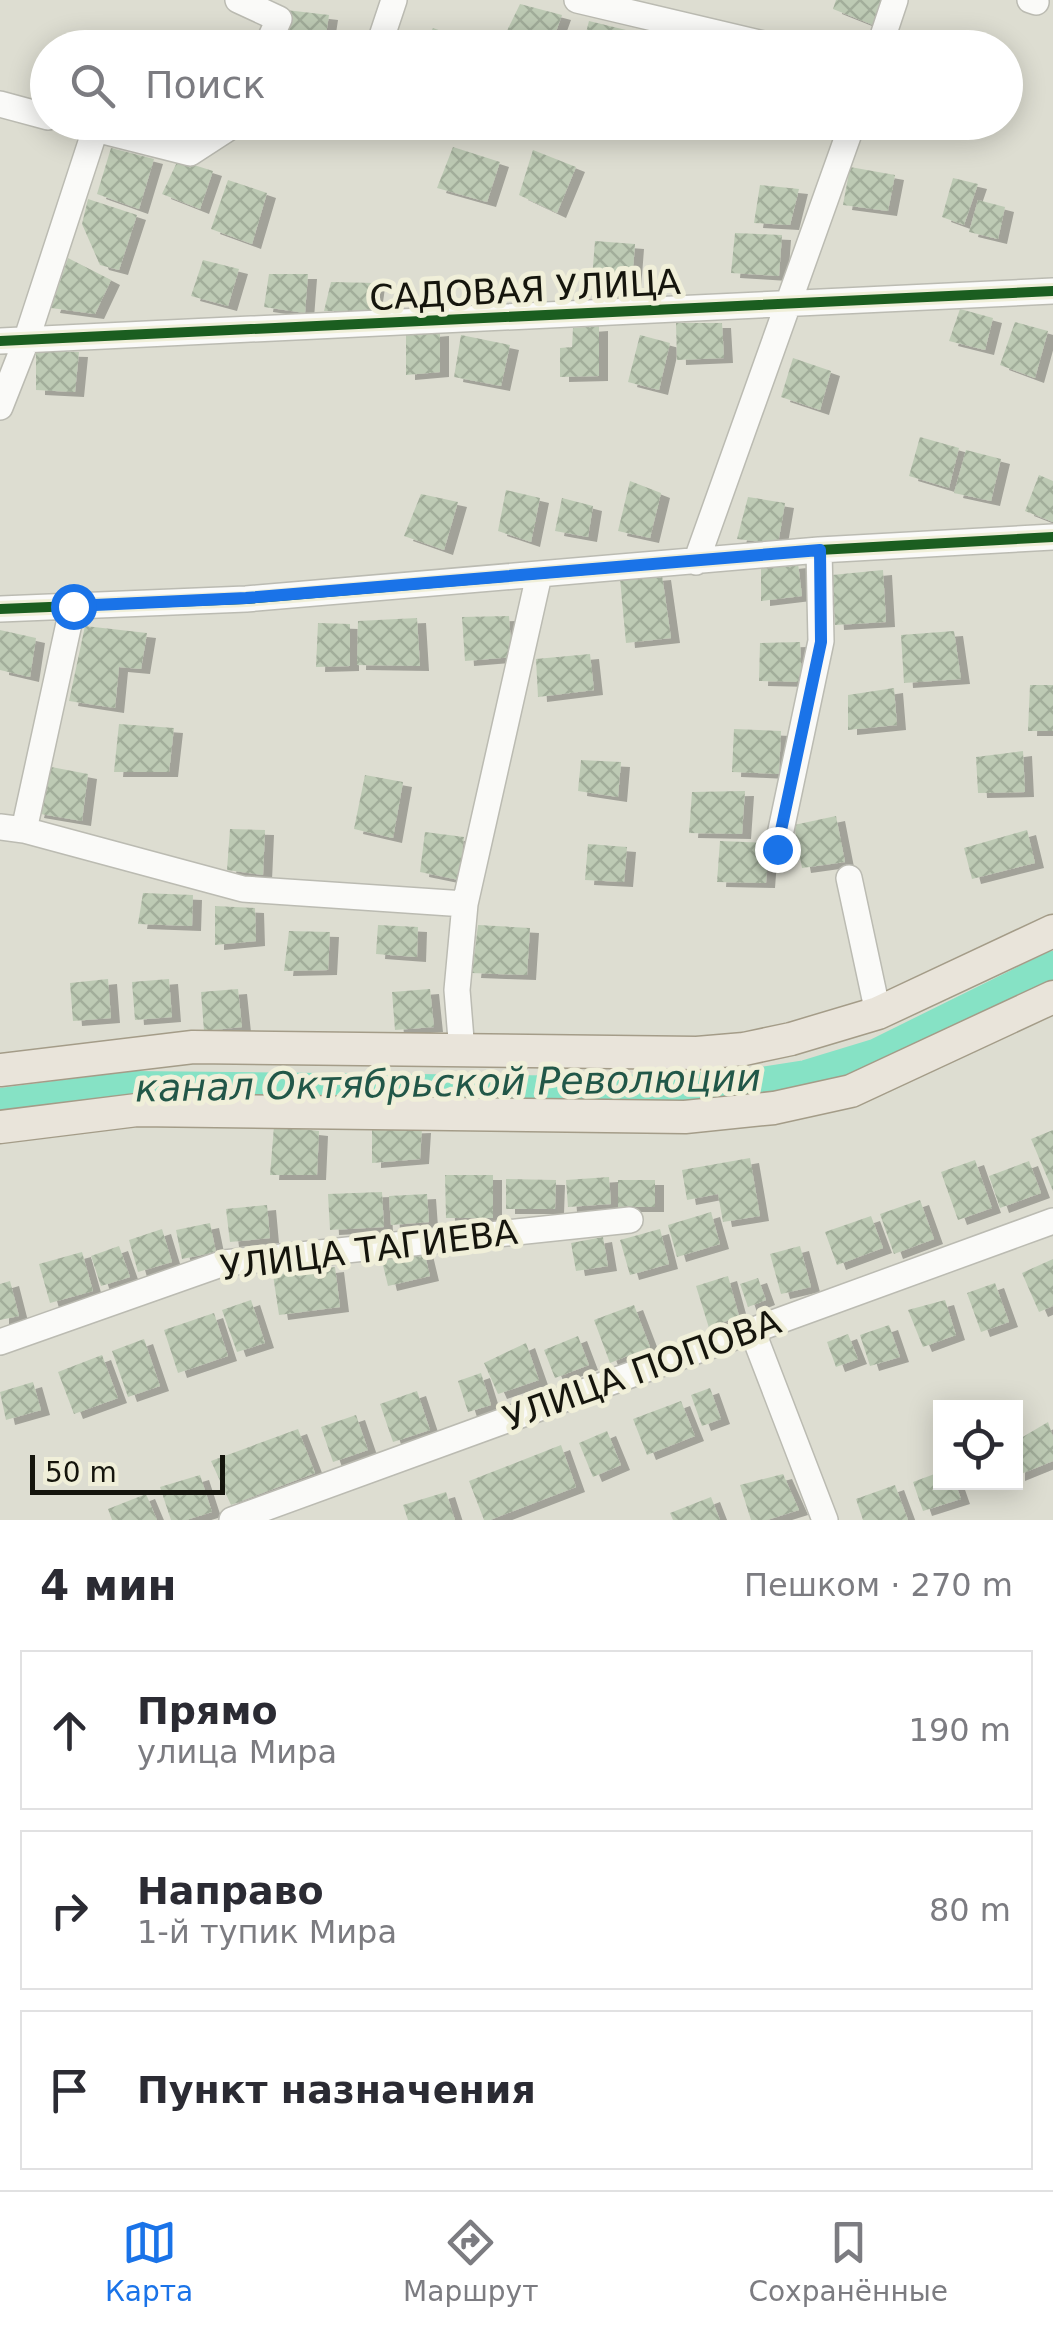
<!DOCTYPE html>
<html lang="ru">
<head>
<meta charset="utf-8">
<style>
  :root { --surface:#fff; --page:#f2f2f3; --text:#2b2b33; --muted:#7c7c81; --line:#e1e1e2; --accent:#1a73e8 }
  body { margin:0; font-family:"DejaVu Sans",sans-serif; background:var(--page); color:var(--text) }
  .controls { position:absolute; right:30px; bottom:30px; display:grid; overflow:hidden; border-radius:0px; box-shadow:0 5px 25px #0003 }
  .controls button { width:90px; height:90px; display:grid; place-items:center; padding:0; border:0; border-bottom:2px solid var(--line); background:var(--surface); color:var(--text); font:50px sans-serif }
  .scale { position:absolute; left:30px; bottom:25px; width:195px; box-sizing:border-box; padding-left:10px; border:5px solid #15150d; border-top:0; font-size:28px; line-height:35px; white-space:nowrap; color:#15150d; -webkit-text-stroke:8px #f0efd9; paint-order:stroke }
  .stop { position:absolute; width:30px; height:30px; margin:-22px; border:8px solid #1a73e8; border-radius:50%; background:#fff }
  .stop.end { background:#1a73e8; border-color:#fff; box-shadow:0 2px 10px #0008 }
  .list { margin:0; padding:0; list-style:none }
  h2 { display:flex; justify-content:space-between; align-items:center; height:130px; margin:0; padding:0 40px; font-size:42px }
  h2 small { font-size:32px; font-weight:400; color:var(--muted) }
  .list li { display:grid; grid-template-columns:65px 1fr auto; gap:30px; align-items:center; box-sizing:border-box; height:160px; margin:0 20px 20px; padding:0 20px; border:2px solid var(--line); border-radius:0px }
  .list b { display:block; font-size:38px; white-space:nowrap }
  .list p { margin:0; font-size:32px; white-space:nowrap; color:var(--muted) }
  .list em { font-size:32px; font-style:normal; color:var(--muted) }
  .icon { flex:none; width:55px; height:55px; fill:none; stroke:currentColor; stroke-width:2; stroke-linecap:round; stroke-linejoin:round }
  .map { position:relative; flex:none; width:1053px; height:1520px; overflow:hidden }
  .search { position:absolute; background:var(--surface); box-shadow:0 5px 25px #0003; left:30px; right:30px; top:30px; height:110px; display:flex; align-items:center; gap:25px; box-sizing:border-box; padding:0 35px; border-radius:55px; color:var(--muted); font-size:38px }
  .sheet { height:670px; background:var(--surface) }
  nav { display:flex; justify-content:space-around; align-items:center; box-sizing:border-box; height:140px; border-top:2px solid var(--line); background:var(--surface); font-size:28px; color:var(--muted) }
  nav a { display:grid; justify-items:center; gap:5px }
  nav .on { color:var(--accent) }
  .map>svg:first-child { display:block }
  .lines { fill:none; stroke-linecap:round; stroke-linejoin:round }
  .canal { stroke:#86e2c5; stroke-width:28 }
  .building { fill:url(#building-cross-hatch); filter:url(#shadow) }
  .minor-casing { stroke:#bbbbb2; stroke-width:28 }
  .major-casing { stroke:#a49c88; stroke-width:35 }
  .minor { stroke:#fafaf8; stroke-width:25 }
  .major { stroke:#e9e4da; stroke-width:32 }
  .cycleway-casing { stroke:#f0efd9; stroke-width:16 }
  .cycleway { stroke:#1b5e20; stroke-width:10 }
  .route { stroke:#1a73e8; stroke-width:12 }
  .labels { text-anchor:middle; dominant-baseline:central; stroke-width:10; stroke-linejoin:round; paint-order:stroke }
  .street-label { font-size:35px; fill:#15150d; stroke:#f0efd9 }
  .water-label { font-size:38px; font-style:italic; fill:#215748; stroke:#f0efd9 }
</style>
</head>
<body>
<div class="map">
<svg width="1053" height="1520" viewBox="0 0 1053 1520">
  <defs>
    <pattern id="building-cross-hatch" width="8" height="8" patternUnits="userSpaceOnUse" patternTransform="scale(2.5)"><rect width="8" height="8" fill="#bdcab4"/><path d="M0 0l8 8M0 8l8-8" fill="none" stroke="#a2ad9a"/></pattern>
    <filter id="shadow"><feDropShadow dx="9" dy="5" stdDeviation="0" flood-color="#0004"/></filter>
  </defs>
  <rect width="100%" height="100%" fill="#ddddd1"/>
  <g class="lines">
    <path class="canal" d="M0,1102L133,1085L595,1090L737,1085L806,1074L875,1053L1053,965"/>
  </g>
  <path class="building" d="M836,0H881L873,25L833,9Z
    M520,4L562,15L550,48H522L503,39Z
    M286,10L329,15L324,48H281Z
    M589,21L626,30L621,48H582Z
    M433,28L486,47V48H425Z
    M453,147L500,162L487,202L437,188Z
    M111,148L154,159L139,209L97,194Z
    M533,150L576,167L557,213L519,195Z
    M178,160L213,171L200,209L162,194Z
    M850,167L895,175L888,211L843,205Z
    M953,178L978,184L964,225L942,217Z
    M228,180L267,193L252,244L211,229Z
    M760,185L799,189L790,225L754,223Z
    M88,199L137,215L119,270L100,265L82,224Z
    M978,200L1005,207L998,239L969,232Z
    M735,233L782,235L779,276L731,273Z
    M595,241L635,244L631,297L591,291Z
    M68,258L111,280L95,314L51,308Z
    M203,260L239,269L228,306L191,296Z
    M269,274H308L305,313L264,307Z
    M331,282L376,283L372,311H324Z
    M960,309L993,318L985,350L949,341Z
    M1015,322L1048,331L1035,378L1000,365Z
    M676,323H722L724,358L677,360Z
    M599,326V376L560,377V348L572,347L573,328Z
    M440,331V372L406,375V334Z
    M461,335L510,345L501,386L454,377Z
    M640,335L670,343L659,390L628,382Z
    M36,351L79,352L75,392L36,390Z
    M793,358L831,371L820,410L781,397Z
    M920,437L959,448L949,488L909,476Z
    M966,450L1001,459L991,501L954,493Z
    M1039,475L1053,481V522L1025,511Z
    M630,481L661,493L650,538L618,531Z
    M506,490L540,498L531,542L498,531Z
    M421,494L458,502L444,550L404,536Z
    M748,497L785,503L778,544L737,539Z
    M562,498L593,506L588,537L555,531Z
    M798,563L802,596L761,601V567Z
    M883,570L886,622L835,625L832,575Z
    M662,575L671,638L626,643L620,579Z
    M509,616L512,657L465,661L462,617Z
    M417,618L420,666L357,665L358,621Z
    M318,623L350,624V666L316,667Z
    M85,626L147,633L141,669L119,667L115,708L69,701Z
    M0,630L36,638L30,677L0,670Z
    M954,631L961,679L904,683L901,635Z
    M800,642L802,682L759,681L760,643Z
    M590,654L594,690L538,697L536,659Z
    M1030,685H1053V731H1028Z
    M894,688L897,725L848,730V695Z
    M119,724L174,728L169,772H114Z
    M734,729L781,731L779,774L732,772Z
    M1023,751L1025,792L978,793L976,757Z
    M581,760L621,762L618,797L578,791Z
    M46,766L88,774L82,821L35,813Z
    M365,775L403,782L393,838L354,829Z
    M745,791L742,834L689,833L692,792Z
    M836,816L845,862L802,868L794,825Z
    M230,829L265,830L263,875L227,870Z
    M1027,830L1035,863L972,879L964,848Z
    M425,832L464,837L459,880L420,872Z
    M720,841L769,843L766,883L717,882Z
    M588,844L627,847L624,882L585,880Z
    M143,893L193,895L192,926L138,924Z
    M215,906L255,908L256,941L215,945Z
    M378,925L418,927L417,957L376,954Z
    M478,925L530,928L527,975L472,973Z
    M289,931L330,932L328,970L284,971Z
    M108,979L111,1018L73,1021L70,983Z
    M169,979L172,1017L135,1020L132,982Z
    M238,989L242,1027L204,1031L201,992Z
    M430,989L434,1027L395,1030L392,992Z
    M274,1126L319,1131L317,1175H270Z
    M422,1128L420,1159L372,1163V1130Z
    M1053,1130V1191L1031,1139Z
    M750,1158L760,1216L723,1222L718,1194L687,1200L682,1170Z
    M975,1160L992,1208L958,1220L941,1172Z
    M1029,1161L1041,1193L1000,1208L989,1176Z
    M445,1175H493V1218H446Z
    M609,1177L611,1204L568,1207L566,1180Z
    M506,1179L556,1180L555,1209H506Z
    M618,1180H655V1207H618Z
    M382,1192L384,1227L330,1230L328,1194Z
    M427,1194L429,1222L391,1225L389,1196Z
    M920,1200L934,1239L894,1254L880,1214Z
    M267,1205L270,1238L230,1242L226,1209Z
    M711,1212L720,1244L677,1257L668,1225Z
    M871,1216L883,1248L837,1265L825,1232Z
    M210,1223L216,1252L182,1259L176,1230Z
    M162,1229L172,1262L138,1272L129,1240Z
    M660,1229L669,1264L630,1275L620,1240Z
    M603,1237L608,1266L576,1271L571,1243Z
    M119,1246L130,1277L101,1286L91,1256Z
    M800,1246L811,1287L781,1294L770,1254Z
    M424,1251L430,1276L388,1286L382,1261Z
    M82,1252L93,1291L50,1303L39,1264Z
    M1053,1259V1306L1039,1312L1022,1273Z
    M335,1267L340,1307L279,1315L273,1275Z
    M728,1276L739,1316L709,1328L696,1286Z
    M758,1278L766,1300L748,1307L740,1284Z
    M10,1281L19,1316L0,1320V1284Z
    M995,1283L1009,1322L981,1332L967,1293Z
    M251,1300L265,1343L237,1352L222,1310Z
    M945,1300L956,1335L923,1347L908,1310Z
    M634,1305L650,1347L610,1363L594,1320Z
    M214,1313L228,1356L178,1373L164,1330Z
    M889,1325L900,1357L870,1366L860,1335Z
    M848,1334L858,1359L836,1367L827,1342Z
    M578,1336L589,1365L555,1378L544,1350Z
    M144,1339L160,1386L128,1397L112,1351Z
    M526,1343L539,1380L498,1394L484,1363Z
    M102,1355L118,1398L74,1414L58,1372Z
    M481,1373L491,1405L468,1412L458,1381Z
    M33,1382L41,1410L6,1420L0,1392Z
    M710,1388L721,1419L702,1426L691,1395Z
    M417,1391L430,1430L393,1442L380,1404Z
    M681,1401L695,1436L647,1455L633,1419Z
    M356,1415L368,1450L333,1462L321,1427Z
    M1048,1422L1053,1437V1461L1016,1476V1441Z
    M298,1429L315,1473L231,1505L211,1461Z
    M607,1431L621,1465L593,1477L579,1443Z
    M561,1445L576,1487L490,1520H484L469,1481Z
    M940,1472V1482H955L961,1499L923,1511L913,1482Z
    M783,1474L799,1510L767,1520H751L740,1485Z
    M200,1475L212,1512L186,1520H171L160,1487Z
    M895,1485L908,1520H863L856,1499Z
    M446,1492L455,1520H408L403,1505Z
    M146,1494L157,1520H112L108,1509Z
    M711,1497L720,1520H673L670,1513Z"/>
  <g class="lines">
    <defs>
      <path id="minor" d="M238,0L279,19L266,48
        M577,0L780,48
        M1030,0L1036,2
        M378,48L394,0
        M879,48L895,0
        M0,104L48,117
        M67,122L190,153L230,127L232,122
        M0,341L1053,291
        M0,407L26,341L95,130
        M696,562L853,122
        M0,609L246,599L819,550L1053,537
        M0,827L24,830L243,889L465,904
        M24,830L73,605
        M777,849L821,641L819,550
        M849,878L878,1013
        M462,1052L457,990L465,904L539,575
        M752,1330L825,1520
        M0,1342L224,1263L630,1220
        M232,1520L1053,1221"/>
      <path id="major" d="M0,1070L193,1047L697,1053L744,1049L791,1039L878,1013L1053,931
        M0,1127L137,1110L685,1117L774,1108L851,1091L1053,997"/>
    </defs>
    <use href="#minor" class="minor-casing"/>
    <use href="#major" class="major-casing"/>
    <use href="#minor" class="minor"/>
    <use href="#major" class="major"/>
    <defs>
      <path id="cycleway" d="M0,341L1053,291
        M0,609L246,599L819,550L1053,537"/>
    </defs>
    <use href="#cycleway" class="cycleway-casing"/>
    <use href="#cycleway" class="cycleway"/>
  </g>
  <g class="lines">
    <path class="route" d="M73,606L246,598L820,550L821,642L777,849"/>
  </g>
  <g class="labels">
    <g class="street-label">
      <text transform="translate(525 290) rotate(-3)">САДОВАЯ УЛИЦА</text>
      <text transform="translate(369 1250) rotate(-7)">УЛИЦА ТАГИЕВА</text>
      <text transform="translate(642 1370) rotate(-20)">УЛИЦА ПОПОВА</text>
    </g>
    <g class="water-label">
      <text transform="translate(448 1083) rotate(-1)">канал Октябрьской Революции</text>
    </g>
  </g>
</svg>
<div class="controls">
<button><svg class="icon" aria-label="locate" viewBox="0 0 24 24"><circle cx="12" cy="12" r="6"/><path d="M12 2v4M12 18v4M2 12h4M18 12h4"/></svg></button>
</div>
<div class="scale">50 m</div>
<div class="stop" style="left:73px;top:606px"></div>
<div class="stop end" style="left:777px;top:849px"></div>
<div class="search"><svg class="icon" aria-label="search" viewBox="0 0 24 24"><circle cx="10" cy="10" r="6"/><path d="M15 15l6 6"/></svg>Поиск</div>
</div>
<section class="sheet">
<h2>4 мин<small>Пешком · 270 m</small></h2>
<ul class="list">
<li><svg class="icon" aria-label="ahead" viewBox="0 0 24 24"><path d="M12 20V5M6 11l6-6 6 6"/></svg><div><b>Прямо</b><p>улица Мира</p></div><em>190 m</em></li>
<li><svg class="icon" aria-label="right" viewBox="0 0 24 24"><path d="M7 20v-9h11M14 6l5 5-5 5"/></svg><div><b>Направо</b><p>1-й тупик Мира</p></div><em>80 m</em></li>
<li><svg class="icon" aria-label="arrive" viewBox="0 0 24 24"><path d="M6 21V4h12l-3 4 3 4H6"/></svg><div><b>Пункт назначения</b></div></li>
</ul>
</section>
<nav>
<a class="on"><svg class="icon" aria-label="map" viewBox="0 0 24 24"><path d="M3 6l6-2 6 2 6-2v14l-6 2-6-2-6 2zM9 4v14M15 6v14"/></svg>Карта</a>
<a><svg class="icon" aria-label="directions" viewBox="0 0 24 24"><path d="M12 3l9 9-9 9-9-9zM9 14v-3h6M13 9l2 2-2 2"/></svg>Маршрут</a>
<a><svg class="icon" aria-label="saved" viewBox="0 0 24 24"><path d="M7 4h10v16l-5-4-5 4z"/></svg>Сохранённые</a>
</nav>
</body>
</html>
